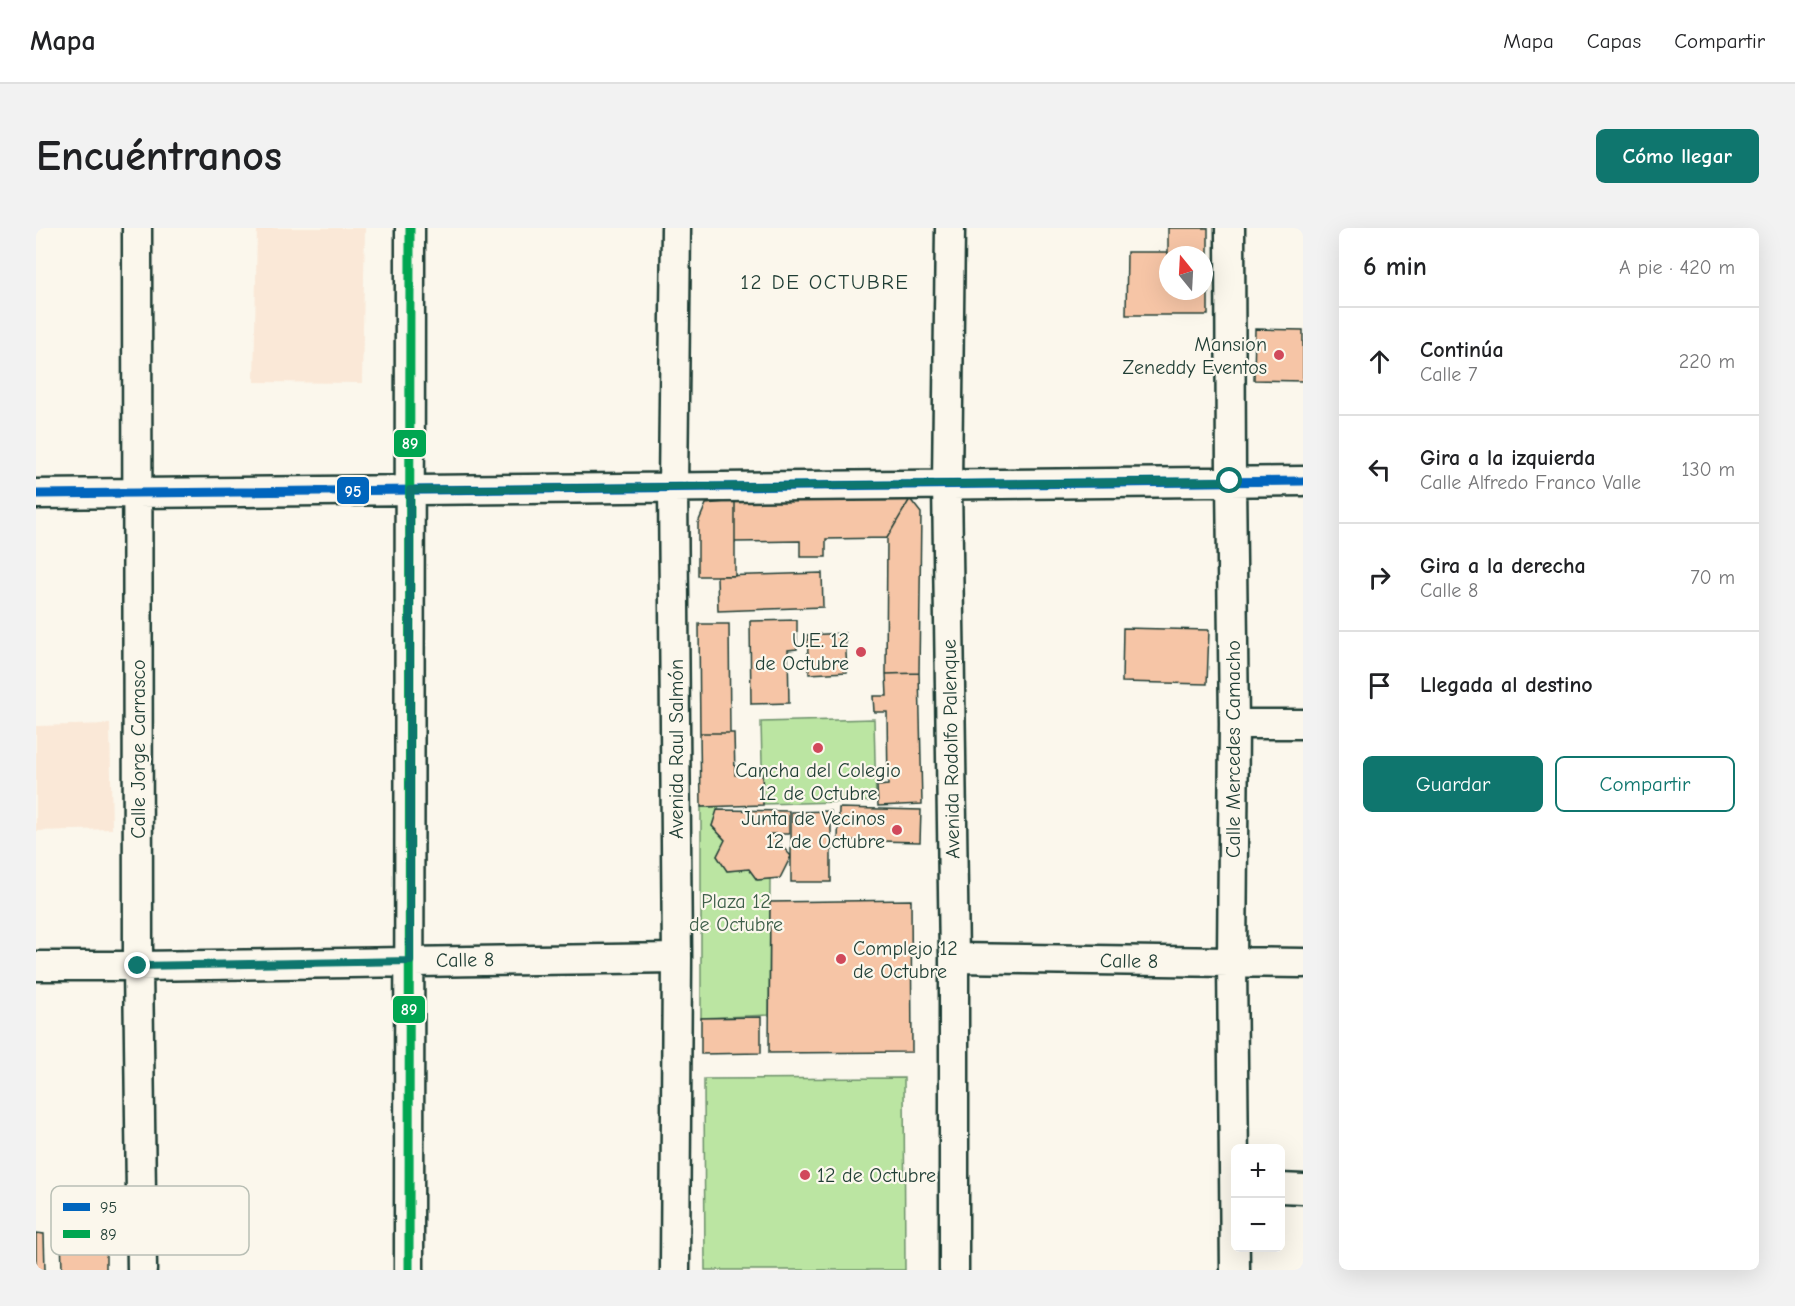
<!DOCTYPE html>
<html lang="es">
<head>
<meta charset="utf-8">
<style>
  :root { --surface:#fff; --page:#f2f2f2; --text:#202124; --muted:#757577; --line:#e0e0e0; --accent:#0f766e }
  body { margin:0; font-family:"Comic Neue",sans-serif; background:var(--page); color:var(--text) }
  .controls { position:absolute; right:18px; bottom:18px; display:grid; overflow:hidden; border-radius:9px; box-shadow:0 6px 24px #0002 }
  .controls button { width:54px; height:54px; display:grid; place-items:center; padding:0; border:0; border-bottom:2px solid var(--line); background:var(--surface); color:var(--text); font:30px sans-serif }
  .compass { position:absolute; left:1123px; top:18px; width:54px; height:54px; border-radius:50%; background:var(--surface); box-shadow:0 6px 24px #0002; rotate:342deg }
  .stop { position:absolute; width:18px; height:18px; margin:-14px; border:4px solid #0f766e; border-radius:50%; background:#fff }
  .stop.end { background:#0f766e; border-color:#fff; box-shadow:0 2px 6px #0008 }
  .list { margin:0; padding:0; list-style:none }
  h2 { display:flex; justify-content:space-between; align-items:center; height:78px; margin:0; padding:0 24px; font-size:26px }
  h2 small { font-size:20px; font-weight:400; color:var(--muted) }
  .list li { display:grid; grid-template-columns:39px 1fr auto; gap:18px; align-items:center; box-sizing:border-box; height:108px; padding:0 24px; border-top:2px solid var(--line) }
  .list b { display:block; font-size:22px; white-space:nowrap }
  .list p { margin:0; font-size:20px; white-space:nowrap; color:var(--muted) }
  .list em { font-size:20px; font-style:normal; color:var(--muted) }
  .actions { display:flex; gap:12px; padding:18px 24px }
  .actions a { flex:1; padding:14px 0; border:2px solid var(--accent); border-radius:9px; text-align:center; font-size:21px; color:var(--accent) }
  .actions .main { background:var(--accent); color:#fff }
  .icon { flex:none; width:33px; height:33px; fill:none; stroke:currentColor; stroke-width:2; stroke-linecap:round; stroke-linejoin:round }
  .map { position:relative; flex:none; width:1267px; height:1042px; overflow:hidden; border-radius:9px }
  header { display:flex; align-items:center; gap:36px; box-sizing:border-box; height:84px; padding:0 30px; background:var(--surface); border-bottom:2px solid var(--line) }
  header strong { font-size:28px }
  nav { display:flex; gap:33px; margin-inline-start:auto; font-size:21px }
  .intro { display:flex; align-items:center; justify-content:space-between; box-sizing:border-box; height:144px; padding:0 36px }
  h1 { margin:0; font-size:42px }
  .button { padding:15px 27px; border-radius:9px; background:var(--accent); color:#fff; font-size:21px; font-weight:700 }
  main { display:flex; gap:36px; padding:0 36px }
  aside { flex:1; background:var(--surface); border-radius:9px; box-shadow:0 6px 24px #0002 }
  .map>svg:first-child { display:block }
  .built { fill:#fae8d7 }
  .green { fill:#bbe5a2; stroke:#6d916b; stroke-width:1.5 }
  .building { fill:#f6c5a6; stroke:#1f3d34; stroke-width:1.5 }
  .lines { fill:none; stroke-linecap:round; stroke-linejoin:round }
  .minor-casing { stroke:#1f3d34; stroke-width:33 }
  .minor { stroke:#fbf7ec; stroke-width:28 }
  .bus-1-casing { stroke:#fbf7ec; stroke-width:14 }
  .bus-2-casing { stroke:#fbf7ec; stroke-width:14 }
  .bus-1 { stroke:#0065bd; stroke-width:9 }
  .bus-2 { stroke:#00a651; stroke-width:9 }
  .route { stroke:#0f766e; stroke-width:8 }
  .poi-dot { fill:#d1495b; stroke:#fbf7ec; stroke-width:2 }
  .labels { text-anchor:middle; dominant-baseline:central; stroke-width:4.5; stroke-linejoin:round; paint-order:stroke }
  .poi-label { font-size:20px; fill:#1f3d34; stroke:#fbf7ec; text-anchor:end }
  .street-label { font-size:20px; fill:#1f3d34; stroke:#fbf7ec }
  .park-label { font-size:20px; fill:#3e5f4a; stroke:#fbf7ec }
  .neighbourhood-label { font-size:21px; letter-spacing:1.5px; fill:#1f3d34; stroke:#fbf7ec }
  .key { fill:#fbf7ec; stroke:#b9bfb5; stroke-width:1.5 }
  .key-label { font-size:16px; fill:#1f3d34 }
  .line-badge { stroke:#fbf7ec; stroke-width:2 }
  .badge-label { font-size:16px; text-anchor:middle; font-weight:bold; fill:#fff }
</style>
</head>
<body>
<header>
<strong>Mapa</strong>
<nav><a>Mapa</a><a>Capas</a><a>Compartir</a></nav>
</header>
<div class="intro"><h1>Encuéntranos</h1><a class="button">Cómo llegar</a></div>
<main>
<div class="map">
<svg width="1267" height="1042" viewBox="0 0 1267 1042">
  <rect width="100%" height="100%" fill="#fbf7ec"/>
  <filter id="ink" filterUnits="userSpaceOnUse"><feTurbulence type="fractalNoise" baseFrequency=".0167" numOctaves="2"/><feDisplacementMap in="SourceGraphic" scale="12" xChannelSelector="R" yChannelSelector="G"/><feConvolveMatrix kernelMatrix="1 2 1 2 8 2 1 2 1" color-interpolation-filters="sRGB"/></filter>
  <g filter="url(#ink)">
    <path class="built" d="M221,0H329L326,155L218,154Z
      M74,496L76,601L0,603V498Z"/>
    <path class="green" d="M838,491L840,573L727,576L725,494Z
      M665,579H683L676,598L689,612L681,628L691,643L713,641L721,652L734,651L733,787L665,790Z
      M868,850L869,1042H669L668,851Z"/>
    <path class="building" d="M1132,0H1172V42H1168V27H1132Z
      M1091,24H1132V63H1168V42H1172V87H1090Z
      M1219,101L1267,102V153L1218,152Z
      M874,271L885,285L883,445L850,446L851,310Z
      M874,271L851,310L790,311V329H764V313L699,314V273Z
      M699,273V348H662V295L670,276Z
      M786,345L787,379L682,383L681,348Z
      M761,392V421L752,422L753,475L715,476L714,393Z
      M663,396H693L694,505H664Z
      M1087,400L1173,402L1171,456L1086,454Z
      M809,405L811,444L773,446L771,407Z
      M883,445L886,576L842,578L841,558L852,557L851,484H838L837,468H851L850,446Z
      M664,505H698L699,547L726,546L727,577L665,579Z
      M803,580L885,582L884,614L802,612Z
      M681,582L753,583V606H735L755,628L744,650L721,652L713,641L691,643L681,628L689,612L676,598Z
      M795,583V654H755V584Z
      M875,672L876,824L733,825L734,674Z
      M725,789V825L665,826V790Z
      M0,1005L8,1006L9,1042H0Z
      M25,1007H70V1042H26Z"/>
    <g class="lines">
      <defs>
        <path id="minor" d="M101,0L102,738L106,1042
          M914,0L911,256L918,730V1042
          M1194,0L1195,253L1198,496L1196,734L1199,1042
          M0,266L1267,253
          M1198,496H1267
          M918,730L1267,735
          M0,738H102L641,730
          M1244,960L1267,961
          M373,1042L374,0
          M639,1042L641,730L637,259L640,0"/>
      </defs>
      <use href="#minor" class="minor-casing"/>
      <use href="#minor" class="minor"/>
      <defs>
        <path id="bus-1" d="M0,266L1267,253"/>
        <path id="bus-2" d="M373,1042L374,0"/>
      </defs>
      <use href="#bus-1" class="bus-1-casing"/>
      <use href="#bus-2" class="bus-2-casing"/>
      <use href="#bus-1" class="bus-1"/>
      <use href="#bus-2" class="bus-2"/>
    </g>
  </g>
  <g class="lines" filter="url(#ink)">
    <path class="route" d="M102,738L374,733V262L1194,253"/>
  </g>
  <g class="poi-dot">
    <circle cx="1243" cy="127" r="6"/>
    <circle cx="825" cy="424" r="6"/>
    <circle cx="782" cy="520" r="6"/>
    <circle cx="861" cy="602" r="6"/>
    <circle cx="805" cy="731" r="6"/>
    <circle cx="769" cy="947" r="6"/>
  </g>
  <g class="labels">
    <g class="poi-label">
      <text x="1231" y="116">Mansion<tspan x="1231" dy="23">Zeneddy Eventos</tspan></text>
      <text x="813" y="412">U.E. 12<tspan x="813" dy="23">de Octubre</tspan></text>
      <text x="782" y="542" text-anchor="middle">Cancha del Colegio<tspan x="782" dy="23">12 de Octubre</tspan></text>
      <text x="849" y="590">Junta de Vecinos<tspan x="849" dy="23">12 de Octubre</tspan></text>
      <text x="817" y="720" text-anchor="start">Complejo 12<tspan x="817" dy="23">de Octubre</tspan></text>
      <text x="781" y="947" text-anchor="start">12 de Octubre</text>
    </g>
    <g class="street-label">
      <text transform="translate(102 521) rotate(-90)">Calle Jorge Carrasco</text>
      <text transform="translate(640 521) rotate(-90)">Avenida Raul Salmón</text>
      <text transform="translate(915 521) rotate(-91)">Avenida Rodolfo Palenque</text>
      <text transform="translate(1197 521) rotate(-90)">Calle Mercedes Camacho</text>
      <text transform="translate(429 732) rotate(-1)">Calle 8</text>
      <text transform="translate(1093 733) rotate(1)">Calle 8</text>
    </g>
    <g class="park-label">
      <text x="700" y="673">Plaza 12<tspan x="700" dy="23">de Octubre</tspan></text>
    </g>
    <g class="neighbourhood-label">
      <text x="789" y="54">12 DE OCTUBRE</text>
    </g>
  </g>
  <rect x="15" y="958" width="198" height="69" rx="9" class="key"/>
  <rect x="27" y="975" width="27" height="8" fill="#0065bd"/>
  <rect x="27" y="1002" width="27" height="8" fill="#00a651"/>
  <g class="key-label">
    <text x="64" y="985">95</text>
    <text x="64" y="1012">89</text>
  </g>
  <g class="line-badge">
    <rect x="357" y="201" width="34" height="29" rx="6" fill="#00a651"/>
    <rect x="300" y="248" width="34" height="29" rx="6" fill="#0065bd"/>
    <rect x="356" y="767" width="34" height="29" rx="6" fill="#00a651"/>
  </g>
  <g class="badge-label">
    <text x="374" y="221">89</text>
    <text x="317" y="269">95</text>
    <text x="373" y="787">89</text>
  </g>
</svg>
<div class="controls">
<button>+</button>
<button>−</button>
</div>
<svg class="compass" viewBox="-18 -18 36 36"><path d="M0-13l5 13h-10z" fill="#e53935"/><path d="M0 13l5-13h-10z" fill="#757577"/></svg>
<div class="stop" style="left:1194px;top:253px"></div>
<div class="stop end" style="left:102px;top:738px"></div>
</div>
<aside>
<h2>6 min<small>A pie · 420 m</small></h2>
<ul class="list">
<li><svg class="icon" aria-label="ahead" viewBox="0 0 24 24"><path d="M12 20V5M6 11l6-6 6 6"/></svg><div><b>Continúa</b><p>Calle 7</p></div><em>220 m</em></li>
<li><svg class="icon" aria-label="left" viewBox="0 0 24 24"><path d="M17 20v-9H6M10 6l-5 5 5 5"/></svg><div><b>Gira a la izquierda</b><p>Calle Alfredo Franco Valle</p></div><em>130 m</em></li>
<li><svg class="icon" aria-label="right" viewBox="0 0 24 24"><path d="M7 20v-9h11M14 6l5 5-5 5"/></svg><div><b>Gira a la derecha</b><p>Calle 8</p></div><em>70 m</em></li>
<li><svg class="icon" aria-label="arrive" viewBox="0 0 24 24"><path d="M6 21V4h12l-3 4 3 4H6"/></svg><div><b>Llegada al destino</b></div></li>
</ul>
<div class="actions"><a class="main">Guardar</a><a>Compartir</a></div>
</aside>
</main>
</body>
</html>
